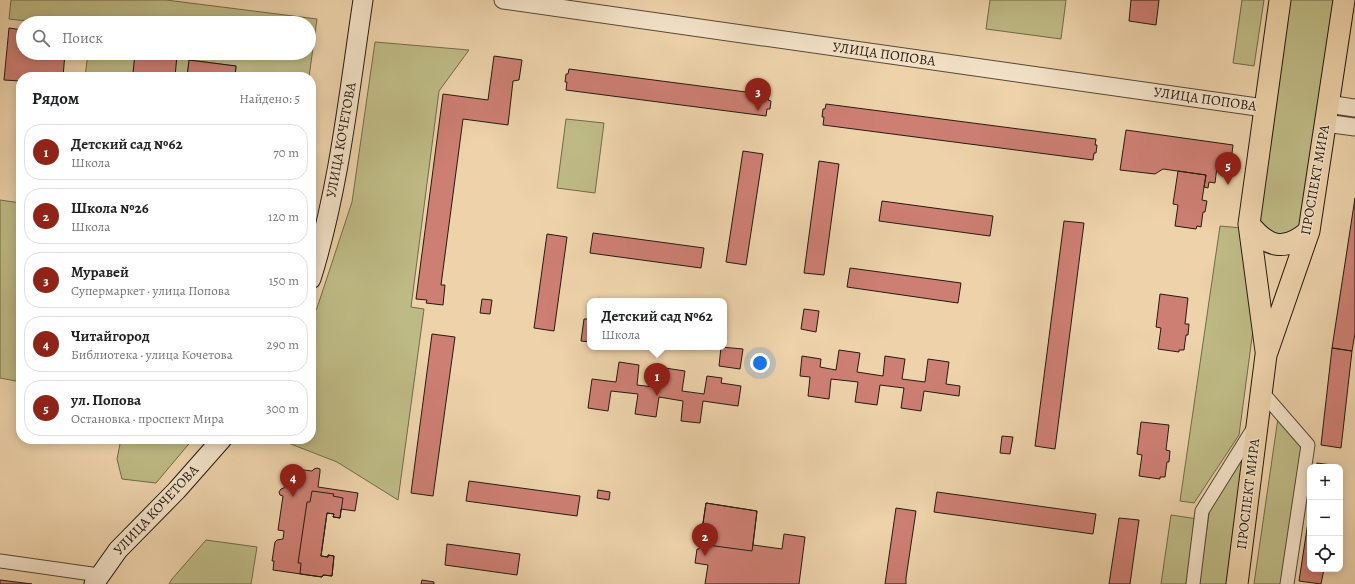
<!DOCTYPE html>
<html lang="ru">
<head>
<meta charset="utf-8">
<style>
  :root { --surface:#fff; --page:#f6f6f6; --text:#202124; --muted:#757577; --line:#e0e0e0; --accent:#8f2418 }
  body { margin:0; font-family:Alegreya,serif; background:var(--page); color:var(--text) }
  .controls { position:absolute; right:12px; bottom:12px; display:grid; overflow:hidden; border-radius:8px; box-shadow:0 2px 10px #0003 }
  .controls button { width:36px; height:36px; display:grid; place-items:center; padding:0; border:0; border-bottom:1px solid var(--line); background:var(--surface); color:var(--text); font:20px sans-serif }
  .you { position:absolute; left:760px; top:363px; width:14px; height:14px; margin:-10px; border:3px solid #fff; border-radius:50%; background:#1a73e8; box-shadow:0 0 0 6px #1a73e833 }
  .badge { display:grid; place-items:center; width:26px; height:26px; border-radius:50%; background:var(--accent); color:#fff; font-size:13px; font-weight:700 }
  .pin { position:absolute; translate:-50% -33px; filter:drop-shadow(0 1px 2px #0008) }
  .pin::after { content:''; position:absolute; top:21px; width:14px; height:12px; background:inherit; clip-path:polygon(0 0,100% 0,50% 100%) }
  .popup { position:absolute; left:587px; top:298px; width:140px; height:52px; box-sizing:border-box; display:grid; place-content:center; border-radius:8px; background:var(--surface); filter:drop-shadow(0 1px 3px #0005); font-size:13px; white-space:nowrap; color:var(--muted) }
  .popup b { font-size:15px; color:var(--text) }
  .popup::after { content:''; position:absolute; left:50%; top:100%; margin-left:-8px; border:8px solid transparent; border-top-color:var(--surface) }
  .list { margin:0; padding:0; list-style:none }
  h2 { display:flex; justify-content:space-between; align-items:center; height:52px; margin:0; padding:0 16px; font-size:17px }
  h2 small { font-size:13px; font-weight:400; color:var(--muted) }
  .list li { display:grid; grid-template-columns:26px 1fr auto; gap:12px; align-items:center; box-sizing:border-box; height:56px; margin:0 8px 8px; padding:0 8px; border:1px solid var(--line); border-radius:16px }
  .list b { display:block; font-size:15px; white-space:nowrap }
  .list p { margin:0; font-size:13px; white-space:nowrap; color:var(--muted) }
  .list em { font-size:13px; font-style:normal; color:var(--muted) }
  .icon { flex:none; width:22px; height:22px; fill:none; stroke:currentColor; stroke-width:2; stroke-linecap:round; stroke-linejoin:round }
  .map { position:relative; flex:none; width:1355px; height:584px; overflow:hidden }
  .search { position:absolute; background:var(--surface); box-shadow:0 2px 10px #0003; left:16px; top:16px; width:300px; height:44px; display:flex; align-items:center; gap:10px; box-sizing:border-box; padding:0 14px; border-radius:22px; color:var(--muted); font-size:15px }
  .panel { position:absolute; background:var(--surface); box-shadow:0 2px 10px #0003; left:16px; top:72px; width:300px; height:372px; border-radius:16px }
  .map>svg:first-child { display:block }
  .green { fill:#beba85; stroke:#716a4a }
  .building { fill:#cd7f73; stroke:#241a10 }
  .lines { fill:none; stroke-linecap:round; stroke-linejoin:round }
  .minor-casing { stroke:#564836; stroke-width:15 }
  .tertiary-casing { stroke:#564836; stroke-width:19 }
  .secondary-casing { stroke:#241a10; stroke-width:21 }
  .primary-casing { stroke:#241a10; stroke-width:23 }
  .minor { stroke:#f3e2c8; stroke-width:13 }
  .tertiary { stroke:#f3e2c8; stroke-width:17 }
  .secondary { stroke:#f3e2c8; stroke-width:19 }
  .primary { stroke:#edd2aa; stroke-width:21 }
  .labels { text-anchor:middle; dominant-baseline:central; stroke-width:3; stroke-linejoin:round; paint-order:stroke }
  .street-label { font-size:14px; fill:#241a10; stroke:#f3e2c8 }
</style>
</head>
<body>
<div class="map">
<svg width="1355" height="584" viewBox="0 0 1355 584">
  <rect width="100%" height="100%" fill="#edd2aa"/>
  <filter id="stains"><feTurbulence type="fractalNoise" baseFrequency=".005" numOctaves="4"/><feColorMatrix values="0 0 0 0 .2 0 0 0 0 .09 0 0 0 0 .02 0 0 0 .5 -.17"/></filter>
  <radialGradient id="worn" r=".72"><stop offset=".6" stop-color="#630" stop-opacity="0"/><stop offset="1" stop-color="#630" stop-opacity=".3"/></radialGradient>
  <path class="green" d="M11,0H166L317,19L309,77H235L236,66L189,60L187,77H85L88,53H309V23H45L9,19Z
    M990,0H1066L1061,39L986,29Z
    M1242,0H1264L1254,66L1233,63Z
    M1285,0H1337L1304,225L1286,238L1259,229Z
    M375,42L469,50L439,91L411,307L424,309L398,500L337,462L278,439H311V319L317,308L352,202Z
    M566,119L604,123L595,193L557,188Z
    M0,200L21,203V382L0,378Z
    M1220,226L1242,228L1256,308L1239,435L1194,503L1180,501Z
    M1278,418L1302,448L1283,584H1254Z
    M121,439H193L156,483L122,479L117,459Z
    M1244,452L1228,584H1199L1210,507Z
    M1171,515L1198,519L1188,584H1161Z
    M206,540L257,547L251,584H169L172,579Z"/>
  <path class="building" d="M1131,0H1159L1156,25L1129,21Z
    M9,28L23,30V53H65L63,77H21V81L4,80Z
    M135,53H163L177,55L175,77L133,73Z
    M494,56L522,60L519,80L513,81L508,125L463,119L441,285H445L443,305L426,303L427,300L416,299L443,94L488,100Z
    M189,60L236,66L235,77H187Z
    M569,69L769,95L768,100L771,101L770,109H767L766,116L566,90L567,82H565L566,74H568Z
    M826,104L1096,139L1095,145H1097L1096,153H1094L1093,160L823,125L824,117H822L823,109H825Z
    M1126,130L1233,145L1230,169L1217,167L1215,183L1209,182L1208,188L1204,187L1206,175L1163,169L1155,174L1120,170Z
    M743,151L763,154L746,265L726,262Z
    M819,161L839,164L824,275L804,273Z
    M1178,171L1206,175L1202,200L1207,201L1205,212H1203L1201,227L1197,226L1196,229L1175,226L1178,205L1173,204Z
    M1355,198V333L1352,351L1332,348Z
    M882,201L993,216L990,236L879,221Z
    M1064,221L1084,223L1055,449L1035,446Z
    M593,233L704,248L701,268L590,253Z
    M547,234L567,237L554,331L534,328Z
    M850,268L961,283L958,303L847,287Z
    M1160,294L1188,298L1185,324H1189L1188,335H1186L1184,350H1179V352L1158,349L1161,328L1156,327Z
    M482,299L492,300L490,314L480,313Z
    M804,309L819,311L816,332L801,329Z
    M584,319H590V342L581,341Z
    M432,334L455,337L433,496L411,493Z
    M721,347L743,349L740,369L719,366Z
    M1332,348L1352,351L1341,448L1321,445Z
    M839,350L860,353L857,372L883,376L885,356L905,359L902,379L925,382L928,359L949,362L946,384L960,386L959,396L924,391L921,411L901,408L904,388L880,385L877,405L855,402L858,382L831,379L829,399L808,396L810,377L800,376L802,356L821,359L820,367L836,370Z
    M619,362L639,365L637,385L662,388L665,368L685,371L682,391L704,394L707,376L722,378L721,383L741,386L738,406L703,401L700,423L681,421L683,401L659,397L656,417L635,414L638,394L611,391L608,411L588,408L592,379L616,382Z
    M1141,422L1169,425L1166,450L1170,451L1169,462H1167L1165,477H1160V479L1139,476L1142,455L1137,454Z
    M1002,436L1013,437L1010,454L1000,453Z
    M1317,463L1339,466V467H1316Z
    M317,468L320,469V472L318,487L358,493L355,511L341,509L340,518L333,517L334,514L327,513L321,556L328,557V555L334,556L332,576L323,575L322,577L273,570L274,561H272L275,542L277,540L283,539L284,531L278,530L283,496L280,495L279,492L281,489L284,488L287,474L290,471L295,469L312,471L314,469Z
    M469,481L580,496L577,516L466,501Z
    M598,490L610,492L609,500L597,498Z
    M312,491L334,494L333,496L343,498L340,518L333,517L334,514L327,513L321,556L328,557V555L334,556L332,576L323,575L322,577L300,574L301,563H298L307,502H310Z
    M937,492L1096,514L1093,534L934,512Z
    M706,503L757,511L753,545L782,549L784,534L805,537L799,584H705L708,565L695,563L697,549H699Z
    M706,503L757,511L752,551L700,544Z
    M896,508L916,511L906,578V584H885Z
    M1310,509V569H1324L1321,584L1299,581Z
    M1119,518L1139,520L1130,584H1109Z
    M447,544L520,554L517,575L445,565Z
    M0,580L32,584H0Z
    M422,580L434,582V584H421Z"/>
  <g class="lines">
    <defs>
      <path id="minor" d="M1262,392L1308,445L1287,584
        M0,561L99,575
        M1193,584L1202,511L1253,429"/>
      <path id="tertiary" d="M503,0L1264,108
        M1328,104L1355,108
        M1325,123L1355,127"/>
      <path id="secondary" d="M311,279C339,189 349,93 363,0
        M94,584L118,550L177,490L222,439"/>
      <path id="primary" d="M1249,224C1268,248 1285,252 1309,231
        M1266,351L1249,224L1280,0
        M1237,584L1266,355L1309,231L1344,0"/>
    </defs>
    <use href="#minor" class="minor-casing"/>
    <use href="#tertiary" class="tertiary-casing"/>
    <use href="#secondary" class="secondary-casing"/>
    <use href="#primary" class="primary-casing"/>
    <use href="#minor" class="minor"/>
    <use href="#tertiary" class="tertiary"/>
    <use href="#secondary" class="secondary"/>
    <use href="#primary" class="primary"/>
  </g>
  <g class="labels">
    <g class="street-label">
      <text transform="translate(884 54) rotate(8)">УЛИЦА ПОПОВА</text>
      <text transform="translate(1205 99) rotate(8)">УЛИЦА ПОПОВА</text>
      <text transform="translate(341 140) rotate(-80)">УЛИЦА КОЧЕТОВА</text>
      <text transform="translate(1315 180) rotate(-80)">ПРОСПЕКТ МИРА</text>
      <text transform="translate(1248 494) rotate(-83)">ПРОСПЕКТ МИРА</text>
      <text transform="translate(156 510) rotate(-47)">УЛИЦА КОЧЕТОВА</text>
    </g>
  </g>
  <rect width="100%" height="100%" filter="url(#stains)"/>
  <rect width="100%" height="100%" fill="url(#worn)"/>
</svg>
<div class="controls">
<button>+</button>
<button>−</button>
<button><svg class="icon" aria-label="locate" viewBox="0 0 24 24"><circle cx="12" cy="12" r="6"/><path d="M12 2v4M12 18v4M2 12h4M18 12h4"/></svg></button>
</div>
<div class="you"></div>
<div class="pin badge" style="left:657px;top:396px">1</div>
<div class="popup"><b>Детский сад №62</b>Школа</div>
<div class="pin badge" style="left:705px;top:556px">2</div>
<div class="pin badge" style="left:758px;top:111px">3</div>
<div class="pin badge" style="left:293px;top:497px">4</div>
<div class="pin badge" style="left:1228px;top:185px">5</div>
<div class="search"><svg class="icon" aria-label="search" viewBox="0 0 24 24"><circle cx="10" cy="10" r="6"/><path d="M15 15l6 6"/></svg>Поиск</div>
<section class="panel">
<h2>Рядом<small>Найдено: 5</small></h2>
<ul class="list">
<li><span class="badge">1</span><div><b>Детский сад №62</b><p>Школа</p></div><em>70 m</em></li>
<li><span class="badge">2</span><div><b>Школа №26</b><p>Школа</p></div><em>120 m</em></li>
<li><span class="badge">3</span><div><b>Муравей</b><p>Супермаркет · улица Попова</p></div><em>150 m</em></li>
<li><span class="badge">4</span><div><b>Читайгород</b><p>Библиотека · улица Кочетова</p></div><em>290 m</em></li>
<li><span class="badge">5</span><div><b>ул. Попова</b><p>Остановка · проспект Мира</p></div><em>300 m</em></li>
</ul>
</section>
</div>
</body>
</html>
